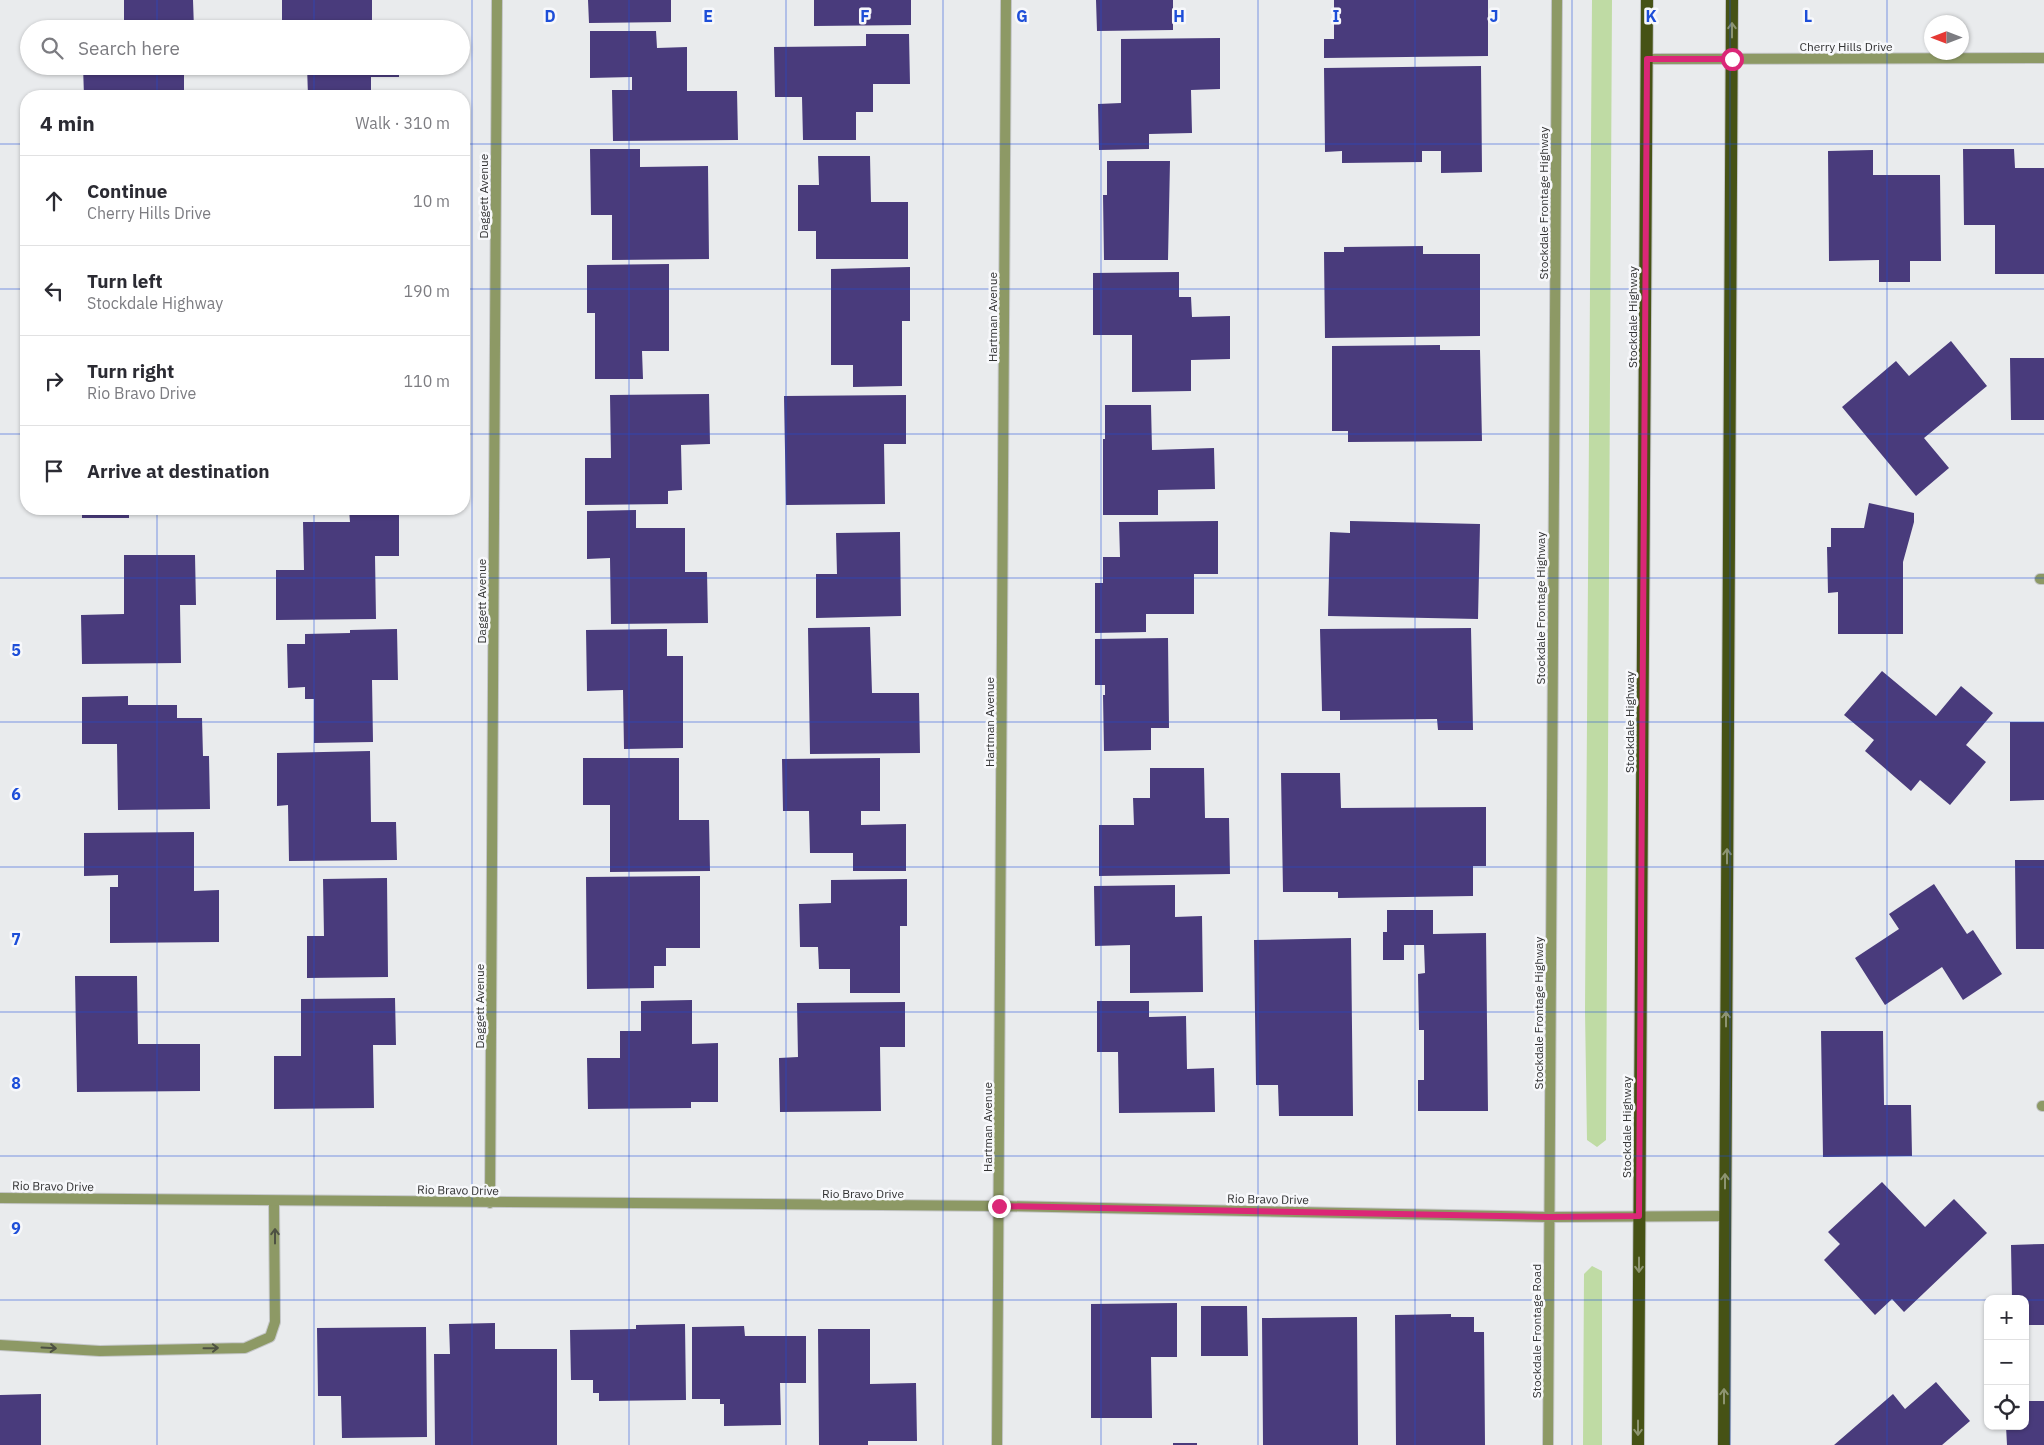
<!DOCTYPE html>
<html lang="en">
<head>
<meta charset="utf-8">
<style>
  :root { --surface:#fff; --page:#f2f2f3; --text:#2b2b33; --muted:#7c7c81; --line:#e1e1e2 }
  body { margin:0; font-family:"IBM Plex Sans",sans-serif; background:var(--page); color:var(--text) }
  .controls { position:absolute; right:15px; bottom:15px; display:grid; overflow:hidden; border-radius:10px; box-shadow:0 1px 4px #0004 }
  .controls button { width:45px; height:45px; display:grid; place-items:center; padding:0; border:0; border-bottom:1px solid var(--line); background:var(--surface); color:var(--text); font:25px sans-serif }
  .compass { position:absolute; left:1924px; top:15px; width:45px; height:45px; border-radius:50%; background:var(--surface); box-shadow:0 1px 4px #0004; rotate:270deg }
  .stop { position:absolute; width:15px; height:15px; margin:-11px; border:4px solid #db2777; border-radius:50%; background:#fff }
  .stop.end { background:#db2777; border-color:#fff; box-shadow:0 1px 5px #0008 }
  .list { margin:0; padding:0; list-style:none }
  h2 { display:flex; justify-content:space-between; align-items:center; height:65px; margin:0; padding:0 20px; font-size:21px }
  h2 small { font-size:16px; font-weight:400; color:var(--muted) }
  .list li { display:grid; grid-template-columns:32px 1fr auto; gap:15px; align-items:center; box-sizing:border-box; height:90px; padding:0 20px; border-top:1px solid var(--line) }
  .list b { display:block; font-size:19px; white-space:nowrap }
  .list p { margin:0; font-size:16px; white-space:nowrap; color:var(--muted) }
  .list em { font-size:16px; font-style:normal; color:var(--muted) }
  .icon { flex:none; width:28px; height:28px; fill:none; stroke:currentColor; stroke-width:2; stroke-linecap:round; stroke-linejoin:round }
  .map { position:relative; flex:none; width:2044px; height:1445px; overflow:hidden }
  .search { position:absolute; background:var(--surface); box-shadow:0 1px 4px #0004; left:20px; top:20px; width:450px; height:55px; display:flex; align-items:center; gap:12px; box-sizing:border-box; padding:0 18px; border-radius:28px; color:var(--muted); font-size:19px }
  .panel { position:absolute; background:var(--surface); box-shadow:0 1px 4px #0004; left:20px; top:90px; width:450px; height:425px; border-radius:20px }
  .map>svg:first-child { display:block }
  .green { fill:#bfdba4 }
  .building { fill:#493b7c }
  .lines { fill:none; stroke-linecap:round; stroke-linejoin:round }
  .lane-casing { stroke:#c4c6c8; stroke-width:12 }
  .street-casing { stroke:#c4c6c8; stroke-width:12 }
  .primary-casing { stroke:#c4c6c8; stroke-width:14 }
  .lane { stroke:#8d9965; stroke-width:10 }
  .street { stroke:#8d9965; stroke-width:10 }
  .primary { stroke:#465215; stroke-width:12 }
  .oneway { stroke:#8d9471 }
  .oneway2 { stroke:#4d5142 }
  .route { stroke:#db2777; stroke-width:6 }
  .grid { fill:none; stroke:#1d4ed8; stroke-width:1; stroke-opacity:0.55 }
  .labels { text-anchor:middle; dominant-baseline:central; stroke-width:5; stroke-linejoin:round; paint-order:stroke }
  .street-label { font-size:12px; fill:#323233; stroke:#f7f8fb }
  .grid-label { font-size:16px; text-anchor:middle; font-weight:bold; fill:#1d4ed8; stroke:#f7f8fb; stroke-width:5; stroke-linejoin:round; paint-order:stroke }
</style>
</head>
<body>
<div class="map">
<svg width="2044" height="1445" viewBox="0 0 2044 1445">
  <rect width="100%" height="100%" fill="#e9ebed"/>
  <path class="green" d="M1592,0H1612L1606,1140L1597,1147L1587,1140L1585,1011Z
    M1592,1266L1602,1271V1445H1583L1584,1274Z"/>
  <path class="building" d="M124,0H193L194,29H124Z
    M282,0H372V20L282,21Z
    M588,0H671V22L589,23Z
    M814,0H911V25L814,26Z
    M1096,0H1173V30L1097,31Z
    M1334,0H1488V56L1324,58V39H1334Z
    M590,31H656L657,48L687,47V91H737L738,140L613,141L612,90H632V77L590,78Z
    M866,34H909L910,84H873V112H856V140H803L802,97H775L774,47L866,46Z
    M1220,38V89L1191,90L1192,133L1149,134V149L1099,150L1098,104L1121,103V39Z
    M83,66H184V92L134,93V96H84Z
    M307,66H399V77H371V96H308Z
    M1481,66L1482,172L1441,173V151H1422V162L1342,163V151L1325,152L1324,68Z
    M590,149H640V167L708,166L709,259L612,260V215H591Z
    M1963,149H2014L2015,168H2044V274H1995V225H1964Z
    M1873,150V175H1940L1941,261H1910V282H1879V260L1829,261L1828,151Z
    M818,156H870L871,202H908V259H816V231H798V185H819Z
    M1107,161H1170L1168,260H1104L1103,195H1107Z
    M1423,246V254H1480V336L1325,338L1324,252H1344V247Z
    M669,264V351H642L643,379H595V313H587V265Z
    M910,267V321H902V386L853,387V365H831V269Z
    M1179,272V297H1191L1192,317L1230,316V359L1191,360V391L1132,392V335H1093V273Z
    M1951,341L1987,386L1924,438L1949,468L1916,496L1842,407L1896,361L1909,376Z
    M1440,345V350H1480L1482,441L1348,442V431H1332V346Z
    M2010,358H2044V420H2011Z
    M709,394L710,444L681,445L682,490L668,491V504L585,505V458H611L610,395Z
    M906,395V444H884L885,504L786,505L784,396Z
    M1105,405H1151L1152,450L1214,448L1215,489L1158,490V515H1103V439H1105Z
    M1869,503L1914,513V522L1903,562V634H1838V592L1828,593L1827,547H1831V528H1864Z
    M82,509H129V518H82Z
    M349,509H399V556H375L376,619L276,620V570H304L303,522H350Z
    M636,510V528H685V572H707L708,623L611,624L610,558L587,559V511Z
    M1218,521V574H1194V614H1146V632L1095,633V583H1103V557H1120L1119,522Z
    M1350,521L1480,524L1478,619L1328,616L1330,532L1350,533Z
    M900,532L901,616L816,618V574H837L836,533Z
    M124,555H195L196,605H180L181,663L82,664L81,615L124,614Z
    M870,627L872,693H919L920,753L810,754L808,628Z
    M1471,628L1473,730H1438L1437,719L1340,720V711H1322L1320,629Z
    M397,629L398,680H372L373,742L314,743V699H305V687L288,688L287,644H305V634L350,633V630Z
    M667,629V656H683V748L624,749L623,690L587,691L586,630Z
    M1168,638L1169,728H1151V750L1104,751L1103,695H1105V685H1095V639Z
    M1882,671L1936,716L1961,686L1993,713L1966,745L1986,762L1950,805L1920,780L1911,791L1865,751L1874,740L1844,715Z
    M128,696V705H177V718H202L203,756H209L210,809L118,810L117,744H82V697Z
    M2010,722H2044V800L2010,801Z
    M370,751L371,822H396L397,860L289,861L288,805L277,806V753Z
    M583,758H679V820H709L710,871L610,872V805H583Z
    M880,758V811H861V825L906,824V871H853V853H810L809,811H783L782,759Z
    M1150,768H1204L1205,818H1229L1230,874L1099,876V825H1134L1133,798H1150Z
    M1281,773H1340L1341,808L1486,807V866H1473V896L1338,898V892H1283Z
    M194,832V891L219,890V942L110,943V887H118V875L84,876V833Z
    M2015,860H2044V949H2016Z
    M700,876V948H666V966H654V988L587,989L586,877Z
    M387,878L388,977L307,978V936H324L323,879Z
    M907,879V926H900V993H850V969H819L818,947H800L799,904L831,903V880Z
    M1934,884L1967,934L1973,930L2002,974L1963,1000L1942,967L1885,1005L1855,958L1899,929L1889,914Z
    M1175,885V917L1202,916L1203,992L1130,993V945L1095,946L1094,886Z
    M1387,910H1433V934L1486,933L1488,1111H1418V1080H1424V1030H1419L1418,974L1425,973L1424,945H1404V960H1383V932H1387Z
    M1351,938L1353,1116H1279L1278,1085H1256L1254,940Z
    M75,976H137L138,1044H200V1091L77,1092Z
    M395,998L396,1045H373L374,1108L274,1109V1056H301V999Z
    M692,1000V1044L718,1043V1102H691V1108L588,1109L587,1058H620V1031H641V1001Z
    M1097,1001H1149V1017L1186,1016L1187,1069L1214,1068L1215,1112L1119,1113L1118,1052H1097Z
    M905,1002V1047H880L881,1111L780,1112L779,1058L798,1057L797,1003Z
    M1821,1031H1883L1884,1105H1911L1912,1156L1823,1157Z
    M1882,1182L1925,1227L1954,1199L1987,1233L1904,1312L1892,1299L1875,1315L1824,1260L1840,1244L1828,1232Z
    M2044,1244V1325H2025V1299H2012L2011,1245Z
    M1177,1303V1357H1151L1152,1418H1091V1304Z
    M1201,1306H1247L1248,1356H1201Z
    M1451,1314V1317H1474V1332H1484L1485,1445H1396L1395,1315Z
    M1357,1317L1358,1445H1263L1262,1318Z
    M495,1323V1349H557V1445H435L434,1354H450L449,1324Z
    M685,1324L686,1400L599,1401V1393H593V1380H571L570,1330L636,1329V1325Z
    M744,1326L745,1336H806V1383H780L781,1425L724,1426V1404H720V1399H692V1327Z
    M426,1327L427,1437L342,1438L341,1396H318L317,1328Z
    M818,1329H870V1384L916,1383L917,1441H868V1445H819Z
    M1936,1382L1970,1421L1942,1445H1834L1893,1394L1905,1409Z
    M41,1394V1445H0V1395Z
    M2025,1401H2044V1445H2007L2006,1426H2025Z
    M1173,1443H1197V1445H1173Z"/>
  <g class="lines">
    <defs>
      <path id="lane" d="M0,1345L100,1351L245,1348L270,1337L275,1322L274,1201
        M1548,1445L1557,0"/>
      <path id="street" d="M1647,59L2044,58
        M2040,579H2044
        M2042,1106H2044
        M0,1198L999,1206L1549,1217L1725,1216
        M490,1203L497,0
        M997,1445L1006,0"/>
      <path id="primary" d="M1638,1445L1647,0
        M1724,1445L1732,0"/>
    </defs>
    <use href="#lane" class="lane-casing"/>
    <use href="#street" class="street-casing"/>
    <use href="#primary" class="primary-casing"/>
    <use href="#lane" class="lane"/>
    <use href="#street" class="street"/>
    <use href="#primary" class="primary"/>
  </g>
  <defs><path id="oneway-shaft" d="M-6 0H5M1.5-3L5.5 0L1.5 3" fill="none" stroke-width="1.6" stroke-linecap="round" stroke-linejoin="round" transform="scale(1.25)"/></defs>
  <g class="oneway">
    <use href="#oneway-shaft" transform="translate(1732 30) rotate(-90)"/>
    <use href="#oneway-shaft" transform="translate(1727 856) rotate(-90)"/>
    <use href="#oneway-shaft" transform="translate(1726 1019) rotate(-90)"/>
    <use href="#oneway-shaft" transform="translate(1725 1181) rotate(-90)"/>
    <use href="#oneway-shaft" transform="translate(1639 1265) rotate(90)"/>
    <use href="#oneway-shaft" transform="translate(1724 1396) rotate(-90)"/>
    <use href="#oneway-shaft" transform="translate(1638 1428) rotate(90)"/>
  </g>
  <g class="oneway2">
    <use href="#oneway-shaft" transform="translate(275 1236) rotate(-90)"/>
    <use href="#oneway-shaft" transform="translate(49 1348) rotate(3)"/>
    <use href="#oneway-shaft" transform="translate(211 1348) rotate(-1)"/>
  </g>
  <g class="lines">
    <path class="route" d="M999,1206L1549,1217L1639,1216L1647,59H1732"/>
  </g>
  <path class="grid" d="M157,0V29M314,0V29M472,0V1445M629,0V1445M786,0V1445M943,0V1445M1101,0V1445M1258,0V1445M1415,0V1445M1572,0V1445M1730,0V1445M1887,0V1445M157,66V96M314,66V96M0,144H26M464,144H2044M0,289H26M464,289H2044M0,434H26M464,434H2044M157,509V1445M314,509V1445M0,578H2044M0,722H2044M0,867H2044M0,1012H2044M0,1156H2044M0,1300H1988M2025,1300H2044"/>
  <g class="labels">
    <g class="street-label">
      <text x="1846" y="46">Cherry Hills Drive</text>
      <text transform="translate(483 196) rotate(-90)">Daggett Avenue</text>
      <text transform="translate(1543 203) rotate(-90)">Stockdale Frontage Highway</text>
      <text transform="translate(992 317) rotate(-90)">Hartman Avenue</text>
      <text transform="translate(1632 317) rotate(-90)">Stockdale Highway</text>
      <text transform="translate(481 601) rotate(-90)">Daggett Avenue</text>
      <text transform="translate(1540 608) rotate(-90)">Stockdale Frontage Highway</text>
      <text transform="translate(989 722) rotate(-90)">Hartman Avenue</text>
      <text transform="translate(1629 722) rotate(-90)">Stockdale Highway</text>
      <text transform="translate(479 1006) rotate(-90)">Daggett Avenue</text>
      <text transform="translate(1538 1013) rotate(-90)">Stockdale Frontage Highway</text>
      <text transform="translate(987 1127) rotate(-90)">Hartman Avenue</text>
      <text transform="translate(1626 1127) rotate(-90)">Stockdale Highway</text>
      <text transform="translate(53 1186) rotate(1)">Rio Bravo Drive</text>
      <text transform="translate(458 1190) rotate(1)">Rio Bravo Drive</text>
      <text x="863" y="1193">Rio Bravo Drive</text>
      <text transform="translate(1268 1199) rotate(1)">Rio Bravo Drive</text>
      <text transform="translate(1536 1331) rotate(-90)">Stockdale Frontage Road</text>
    </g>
  </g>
  <g class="grid-label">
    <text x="550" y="22">D</text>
    <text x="708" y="22">E</text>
    <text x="865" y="22">F</text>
    <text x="1022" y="22">G</text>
    <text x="1179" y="22">H</text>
    <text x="1336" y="22">I</text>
    <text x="1494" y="22">J</text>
    <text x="1651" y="22">K</text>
    <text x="1808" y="22">L</text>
    <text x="16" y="656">5</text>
    <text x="16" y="800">6</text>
    <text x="16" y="945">7</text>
    <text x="16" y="1089">8</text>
    <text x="16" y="1234">9</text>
  </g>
</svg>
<div class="controls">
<button>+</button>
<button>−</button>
<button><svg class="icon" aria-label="locate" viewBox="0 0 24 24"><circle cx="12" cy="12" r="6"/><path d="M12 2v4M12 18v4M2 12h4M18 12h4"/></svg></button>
</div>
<svg class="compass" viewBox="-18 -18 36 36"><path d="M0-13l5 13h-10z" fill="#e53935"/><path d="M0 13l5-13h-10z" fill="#7c7c81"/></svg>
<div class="stop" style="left:1732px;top:59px"></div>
<div class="stop end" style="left:999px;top:1206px"></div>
<div class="search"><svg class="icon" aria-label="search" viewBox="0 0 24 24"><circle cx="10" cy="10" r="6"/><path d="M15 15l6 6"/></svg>Search here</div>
<section class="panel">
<h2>4 min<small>Walk · 310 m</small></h2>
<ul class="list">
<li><svg class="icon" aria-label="ahead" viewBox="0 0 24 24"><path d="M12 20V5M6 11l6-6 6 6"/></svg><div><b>Continue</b><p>Cherry Hills Drive</p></div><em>10 m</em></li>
<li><svg class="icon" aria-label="left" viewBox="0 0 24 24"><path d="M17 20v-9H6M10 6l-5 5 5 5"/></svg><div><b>Turn left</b><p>Stockdale Highway</p></div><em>190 m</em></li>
<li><svg class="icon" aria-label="right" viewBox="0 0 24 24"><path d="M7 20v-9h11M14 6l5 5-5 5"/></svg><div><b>Turn right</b><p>Rio Bravo Drive</p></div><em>110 m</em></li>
<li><svg class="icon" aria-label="arrive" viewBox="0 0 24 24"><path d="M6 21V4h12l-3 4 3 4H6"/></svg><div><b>Arrive at destination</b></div></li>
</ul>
</section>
</div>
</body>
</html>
